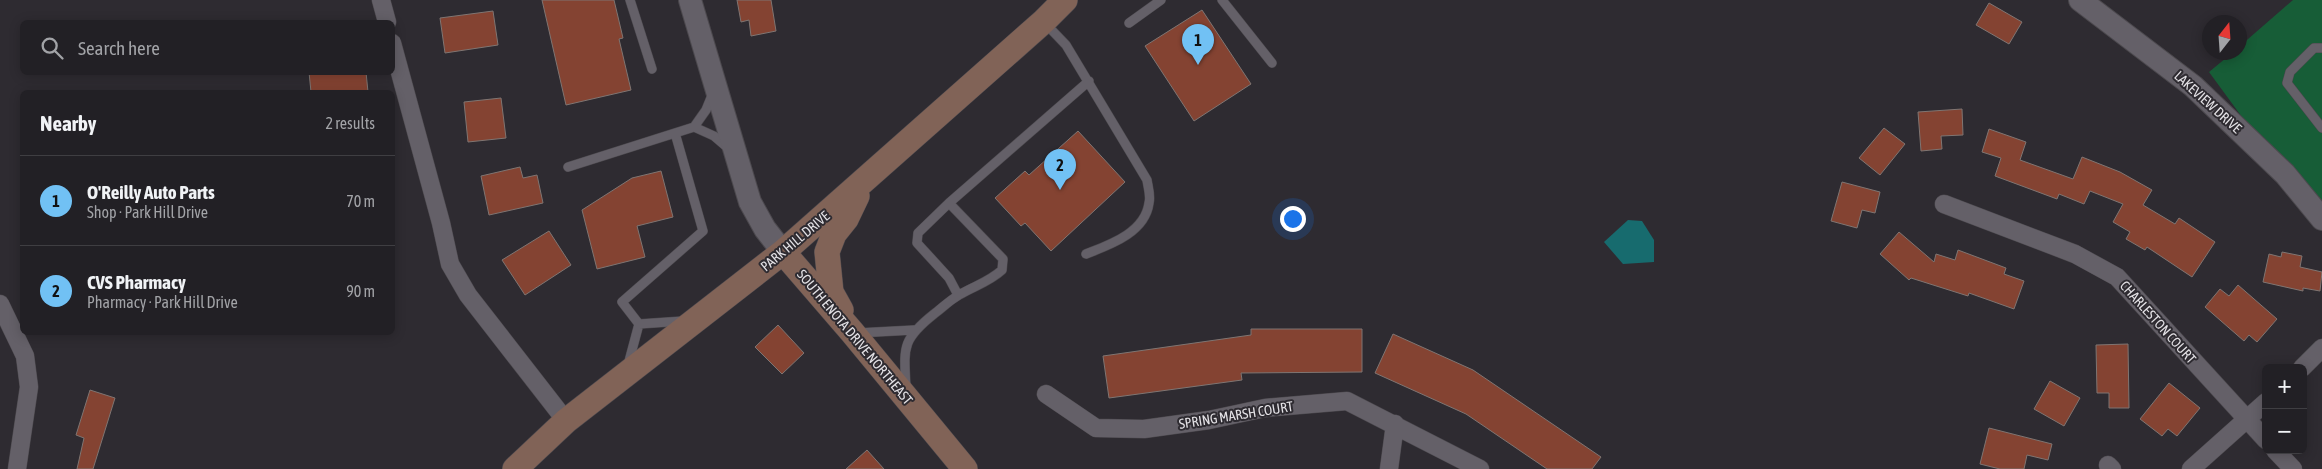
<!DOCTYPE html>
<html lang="en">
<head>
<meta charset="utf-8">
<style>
  :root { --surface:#222025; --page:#2e2d32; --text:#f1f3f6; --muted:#a2a3a7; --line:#3f3e42; --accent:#71c1f4 }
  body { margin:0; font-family:"Asap Condensed",sans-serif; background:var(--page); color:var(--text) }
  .controls { position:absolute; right:15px; bottom:15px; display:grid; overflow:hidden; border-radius:8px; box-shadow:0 2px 12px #0003 }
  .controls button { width:45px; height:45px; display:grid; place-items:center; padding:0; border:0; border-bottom:1px solid var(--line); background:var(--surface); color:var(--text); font:25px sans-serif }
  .compass { position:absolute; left:2202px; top:15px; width:45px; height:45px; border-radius:50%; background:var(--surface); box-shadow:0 2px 12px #0003; rotate:17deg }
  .you { position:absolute; left:1292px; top:218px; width:18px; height:18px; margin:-12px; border:4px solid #fff; border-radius:50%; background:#1a73e8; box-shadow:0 0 0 8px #1a73e833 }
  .badge { display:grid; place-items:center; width:32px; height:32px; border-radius:50%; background:var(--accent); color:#111; font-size:16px; font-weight:700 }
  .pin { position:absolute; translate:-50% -41px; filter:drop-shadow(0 1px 2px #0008) }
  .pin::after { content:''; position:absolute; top:26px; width:18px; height:15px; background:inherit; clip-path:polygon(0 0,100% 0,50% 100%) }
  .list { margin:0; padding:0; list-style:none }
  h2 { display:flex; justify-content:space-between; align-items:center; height:65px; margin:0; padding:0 20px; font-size:21px }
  h2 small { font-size:16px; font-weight:400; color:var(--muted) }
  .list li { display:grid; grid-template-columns:32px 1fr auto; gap:15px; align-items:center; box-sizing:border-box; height:90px; padding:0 20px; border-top:1px solid var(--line) }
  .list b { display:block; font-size:19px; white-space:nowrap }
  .list p { margin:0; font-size:16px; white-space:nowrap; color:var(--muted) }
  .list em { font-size:16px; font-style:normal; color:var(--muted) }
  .icon { flex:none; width:28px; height:28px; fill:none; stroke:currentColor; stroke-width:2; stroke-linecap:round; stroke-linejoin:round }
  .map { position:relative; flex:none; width:2322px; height:469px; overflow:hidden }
  .search { position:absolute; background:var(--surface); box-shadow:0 2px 12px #0003; left:20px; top:20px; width:375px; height:55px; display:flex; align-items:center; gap:12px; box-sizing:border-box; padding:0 18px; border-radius:8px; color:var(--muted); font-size:19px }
  .panel { position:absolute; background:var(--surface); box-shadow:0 2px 12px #0003; left:20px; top:90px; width:375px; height:245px; border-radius:8px }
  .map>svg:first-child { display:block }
  .green { fill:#175d37 }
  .water { fill:#176b6e }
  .building { fill:#844332; stroke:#7f7572 }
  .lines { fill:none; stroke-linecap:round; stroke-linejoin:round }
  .service-casing { stroke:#4c494e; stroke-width:10 }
  .minor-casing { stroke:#4c494e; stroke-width:19 }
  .tertiary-casing { stroke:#4c494e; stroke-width:24 }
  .secondary-casing { stroke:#4c494e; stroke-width:26 }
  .service { stroke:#646068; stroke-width:9 }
  .minor { stroke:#646068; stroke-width:18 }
  .tertiary { stroke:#646068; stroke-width:22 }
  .secondary { stroke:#816357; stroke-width:25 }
  .labels { text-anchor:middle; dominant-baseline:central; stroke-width:4; stroke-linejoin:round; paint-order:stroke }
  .street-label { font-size:14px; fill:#e4e2e6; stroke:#2e2b31 }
</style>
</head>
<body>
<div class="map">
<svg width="2322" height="469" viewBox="0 0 2322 469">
  <rect width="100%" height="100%" fill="#2e2b31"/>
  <path class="green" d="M2293,0H2322V209L2272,158L2209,72L2232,53L2240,52V46Z"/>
  <path class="water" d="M1628,220L1642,221L1654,240V262L1623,264L1604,242Z"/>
  <path class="building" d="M542,0H614L623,38L619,39L631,90L566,105Z
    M737,0H771L776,31L751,36L749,20L741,22Z
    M1989,3L2022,22L2009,44L1976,25Z
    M1202,10L1251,84L1194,121L1145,46Z
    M493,11L498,45L445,53L440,18Z
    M309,72H366L368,92H311Z
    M501,98L506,138L468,142L464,102Z
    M1962,109L1963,135L1941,136L1942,149L1921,151L1918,112Z
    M1884,128L1905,144L1880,175L1859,158Z
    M1989,129L2026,142L2020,160L2073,179L2082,157L2120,172L2152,190L2143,205L2175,224L2179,218L2215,242L2192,277L2147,247L2145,250L2126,239L2130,232L2113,222L2123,204L2090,191L2084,204L2059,194L2057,199L1995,176L2001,158L1982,152Z
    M1078,131L1125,182L1051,251L1025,223L1021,226L995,198L1025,171L1029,175Z
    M520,167L523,178L537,175L543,203L489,215L481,176Z
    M661,171L673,217L637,226L645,257L597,269L582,210L632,178Z
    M1842,182L1880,192L1875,213L1862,210L1857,228L1831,221Z
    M549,231L571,265L525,295L502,260Z
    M1899,232L1934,262L1936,254L1955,260L1958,250L2006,268L2004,274L2024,281L2014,309L1969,293L1968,296L1911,278L1909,280L1880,254Z
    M2282,252L2302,256L2300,267L2322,272L2320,291L2303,288V291L2263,282L2269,254L2281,257Z
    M2238,285L2277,319L2257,342L2249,335L2244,341L2205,307L2220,289L2229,296Z
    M778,325L804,353L782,374L755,347Z
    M1251,329H1362V372L1241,373L1242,380L1109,398L1103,356L1251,335Z
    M1393,334L1473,370L1601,457L1592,469H1547L1466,414L1375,373Z
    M2128,344L2129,408H2109V393H2097L2096,345Z
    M2050,381L2080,398L2064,426L2034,409Z
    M2169,383L2200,408L2177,436L2168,429L2162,436L2140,419Z
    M90,390L115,398L93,469H77L84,438L76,435Z
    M1989,428L2052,444L2048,460L2027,455L2024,469H2000L1980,464Z
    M867,450L884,469H846Z"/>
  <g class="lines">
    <defs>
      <path id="service" d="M630,0L652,69
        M1222,0L1272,63
        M1044,22L1066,45L1147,180C1148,187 1151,196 1149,203C1145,233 1109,245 1086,254
        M1129,23L1161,0
        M2322,48H2314L2290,72L2287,83L2322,128
        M694,127L714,136L728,148
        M568,167L694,127L706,110L713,93
        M958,295L949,278L917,243L918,233L949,203L1089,81
        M639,324L683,321
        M857,333L914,330
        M628,365L639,324L622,302L703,231L675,133
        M906,388C904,348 901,340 934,314C942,308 950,300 959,295C974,286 989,282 1002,270L1003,259L949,203"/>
      <path id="minor" d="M381,0L387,22
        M392,43L441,223L450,264L468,295L566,421
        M1944,204L2075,254L2117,277L2266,440
        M0,304L25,356L29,387L17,469
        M2302,368L2322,348
        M1046,394L1096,428L1144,429L1209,420L1265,408L1347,401L1480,469
        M2275,450L2293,469
        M2108,465L2112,469
        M1389,469L1395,424
        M2191,469L2266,402"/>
      <path id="tertiary" d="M690,0L750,202L765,229L783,252
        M2080,0L2193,86L2285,174L2322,219"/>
      <path id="secondary" d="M783,252L852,332L965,469
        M841,310L831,292L827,252L834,234L846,219L857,196
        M515,469L566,421L783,252L1044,21L1065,0"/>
    </defs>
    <use href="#service" class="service-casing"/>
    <use href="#minor" class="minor-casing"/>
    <use href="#tertiary" class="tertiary-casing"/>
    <use href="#secondary" class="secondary-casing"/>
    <use href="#service" class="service"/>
    <use href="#minor" class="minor"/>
    <use href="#tertiary" class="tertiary"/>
    <use href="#secondary" class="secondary"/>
  </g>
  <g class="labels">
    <g class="street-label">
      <text transform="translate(2208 102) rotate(42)">LAKEVIEW DRIVE</text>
      <text transform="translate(795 241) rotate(-40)">PARK HILL DRIVE</text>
      <text transform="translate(2158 322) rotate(48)">CHARLESTON COURT</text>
      <text transform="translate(855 337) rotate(50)">SOUTH ENOTA DRIVE NORTHEAST</text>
      <text transform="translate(1236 415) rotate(-9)">SPRING MARSH COURT</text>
    </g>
  </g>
</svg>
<div class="controls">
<button>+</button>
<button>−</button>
</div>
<svg class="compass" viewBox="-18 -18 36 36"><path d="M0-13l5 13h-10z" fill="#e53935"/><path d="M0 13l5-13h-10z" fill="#a2a3a7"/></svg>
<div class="you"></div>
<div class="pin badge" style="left:1198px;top:65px">1</div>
<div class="pin badge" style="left:1060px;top:190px">2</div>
<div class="search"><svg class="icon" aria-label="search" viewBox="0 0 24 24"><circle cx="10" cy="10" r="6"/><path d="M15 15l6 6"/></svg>Search here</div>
<section class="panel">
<h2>Nearby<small>2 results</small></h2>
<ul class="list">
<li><span class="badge">1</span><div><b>O'Reilly Auto Parts</b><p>Shop · Park Hill Drive</p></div><em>70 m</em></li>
<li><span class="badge">2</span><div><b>CVS Pharmacy</b><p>Pharmacy · Park Hill Drive</p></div><em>90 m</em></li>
</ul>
</section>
</div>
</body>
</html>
